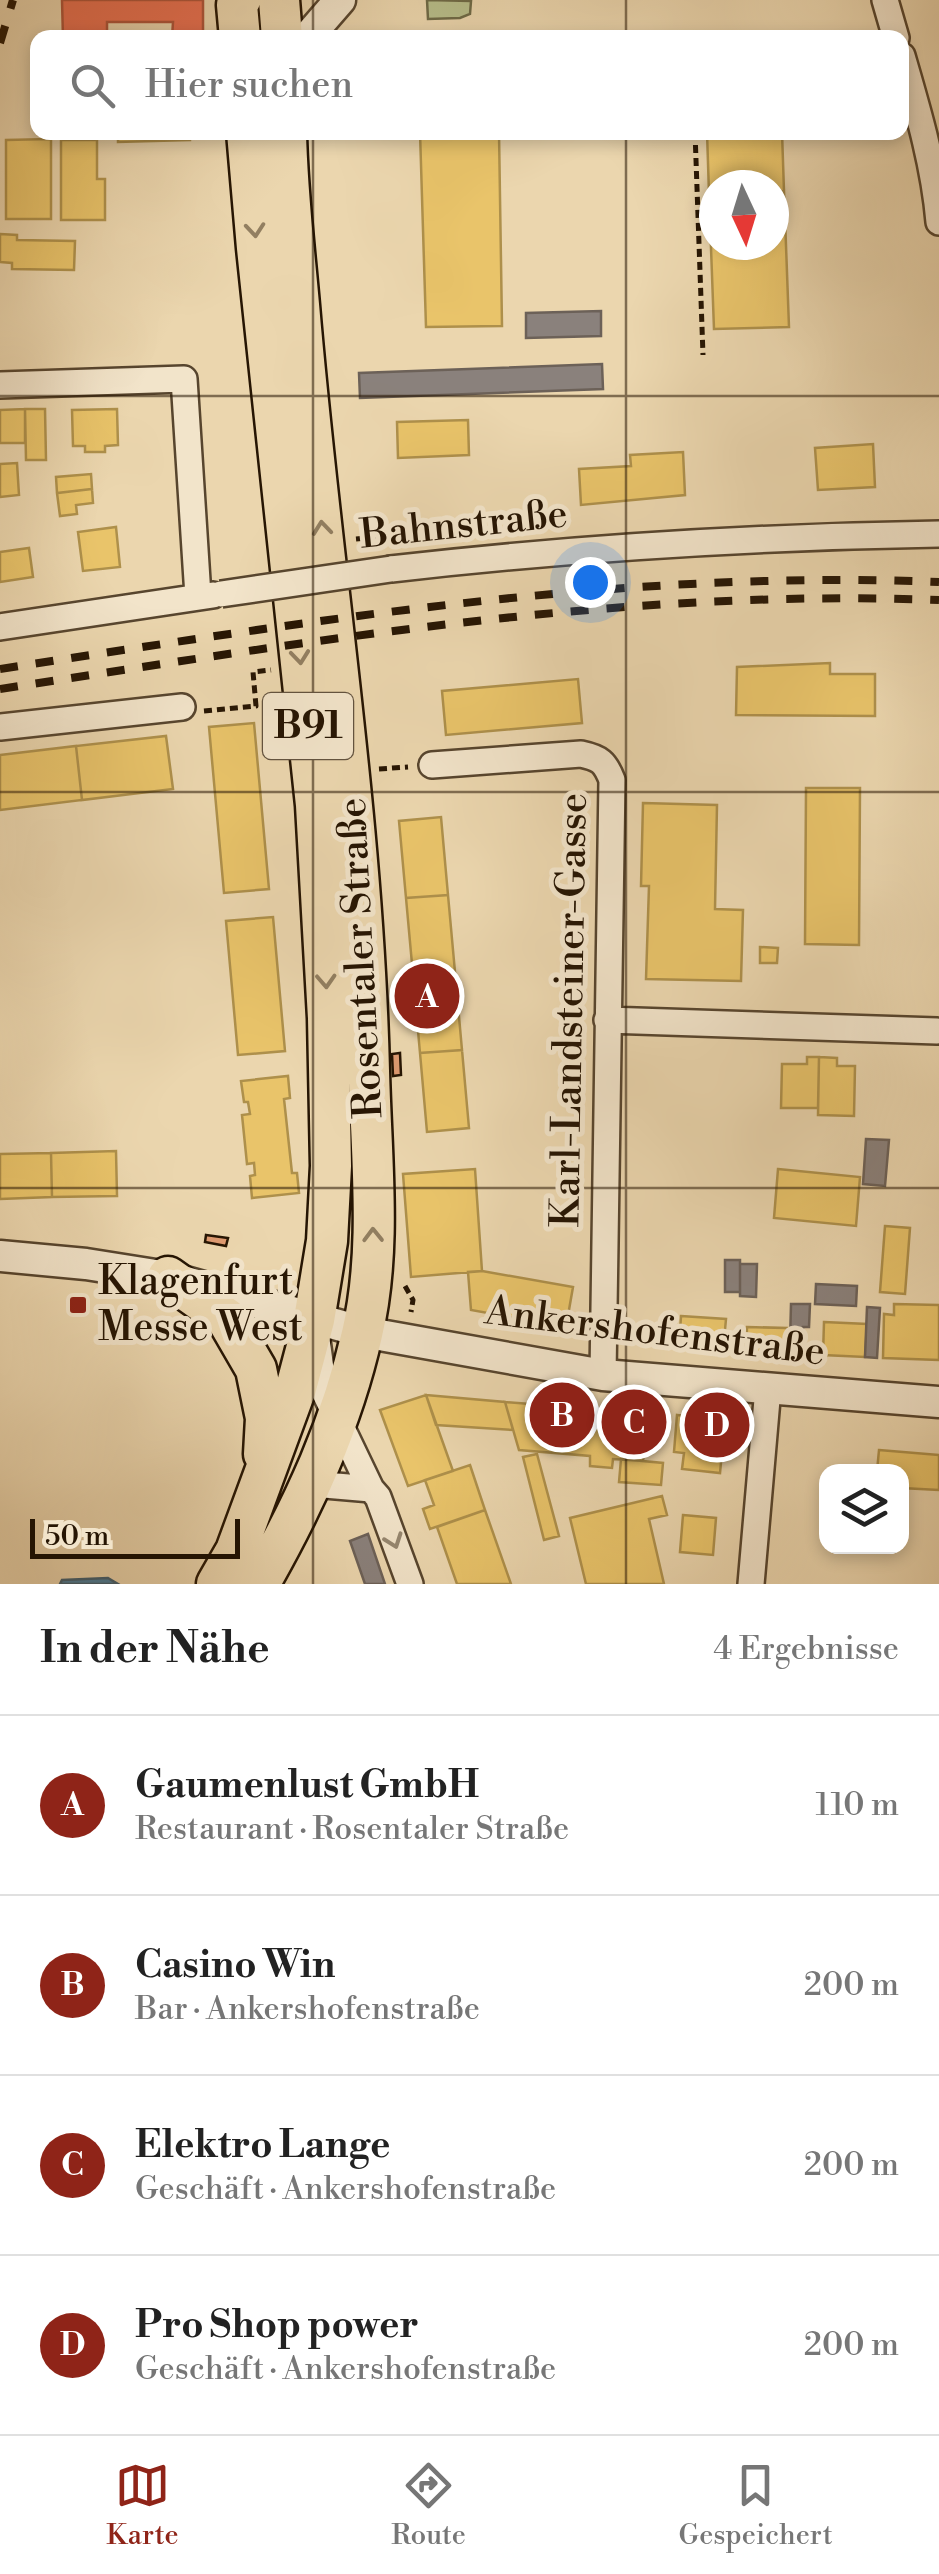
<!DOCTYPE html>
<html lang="de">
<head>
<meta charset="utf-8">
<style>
  :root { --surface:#fff; --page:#f6f6f6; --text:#222; --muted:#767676; --line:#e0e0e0; --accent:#8f2418 }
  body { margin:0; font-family:"Libre Bodoni",serif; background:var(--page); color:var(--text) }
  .controls { position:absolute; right:30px; bottom:30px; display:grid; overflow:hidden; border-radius:20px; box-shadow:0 5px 15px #0003 }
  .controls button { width:90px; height:90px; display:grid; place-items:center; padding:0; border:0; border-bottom:2px solid var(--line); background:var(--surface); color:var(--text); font:50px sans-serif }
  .compass { position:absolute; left:699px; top:170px; width:90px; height:90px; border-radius:50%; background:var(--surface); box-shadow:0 5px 15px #0003; rotate:176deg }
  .scale { position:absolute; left:30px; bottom:25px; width:210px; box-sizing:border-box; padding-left:10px; border:5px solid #261503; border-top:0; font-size:28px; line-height:35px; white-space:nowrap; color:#261503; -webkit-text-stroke:8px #f2e4ca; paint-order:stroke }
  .you { position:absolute; left:590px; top:582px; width:35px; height:35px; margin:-25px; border:8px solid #fff; border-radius:50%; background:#1a73e8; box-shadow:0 0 0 15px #1a73e833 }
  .badge { display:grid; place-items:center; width:65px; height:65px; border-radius:50%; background:var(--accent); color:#fff; font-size:32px; font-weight:700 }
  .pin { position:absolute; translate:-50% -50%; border:5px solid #fff; box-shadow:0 2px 10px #0006 }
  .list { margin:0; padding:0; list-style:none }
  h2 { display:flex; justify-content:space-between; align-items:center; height:130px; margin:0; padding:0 40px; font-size:42px }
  h2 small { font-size:32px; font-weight:400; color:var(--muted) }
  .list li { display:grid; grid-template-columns:65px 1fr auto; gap:30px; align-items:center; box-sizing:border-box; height:180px; padding:0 40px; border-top:2px solid var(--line) }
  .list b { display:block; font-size:38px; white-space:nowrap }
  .list p { margin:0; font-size:32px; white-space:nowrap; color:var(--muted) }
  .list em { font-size:32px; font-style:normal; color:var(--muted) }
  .icon { flex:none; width:55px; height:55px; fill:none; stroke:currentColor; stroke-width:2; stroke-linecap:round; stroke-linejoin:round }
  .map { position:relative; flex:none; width:939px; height:1584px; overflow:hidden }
  .search { position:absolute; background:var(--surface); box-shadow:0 5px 15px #0003; left:30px; right:30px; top:30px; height:110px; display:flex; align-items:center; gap:25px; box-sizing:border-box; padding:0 35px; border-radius:20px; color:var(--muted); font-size:38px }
  .sheet { height:850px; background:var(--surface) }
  nav { display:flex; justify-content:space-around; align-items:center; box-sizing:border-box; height:140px; border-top:2px solid var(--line); background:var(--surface); font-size:28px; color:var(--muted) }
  nav a { display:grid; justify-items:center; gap:5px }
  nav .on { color:var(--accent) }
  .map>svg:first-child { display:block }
  .green { fill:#b7be8b; stroke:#6e6a47; stroke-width:2.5 }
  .homes { fill:#e9c46a; stroke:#ae904b; stroke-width:2.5 }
  .shops { fill:#e76f51; stroke:#ad543a; stroke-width:2.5 }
  .public { fill:#457b9d; stroke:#3c5c6f; stroke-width:2.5 }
  .industry { fill:#8a817c; stroke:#6c6158; stroke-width:2.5 }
  .building { fill:#de9a70; stroke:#261503; stroke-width:2.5 }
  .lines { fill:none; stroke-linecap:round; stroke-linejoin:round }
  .minor-casing { stroke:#57452e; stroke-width:30 }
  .tertiary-casing { stroke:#57452e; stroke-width:35 }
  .primary-casing { stroke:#261503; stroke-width:45 }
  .path { stroke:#261503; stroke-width:5; stroke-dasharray:8 5; stroke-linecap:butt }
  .minor { stroke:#f2e4ca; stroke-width:25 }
  .tertiary { stroke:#f2e4ca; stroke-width:30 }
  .primary { stroke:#ebd6ae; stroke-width:40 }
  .rail { stroke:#261503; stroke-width:8; stroke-dasharray:18 18; stroke-linecap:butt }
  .minor-bridge-casing { stroke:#57452e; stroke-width:30; stroke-linecap:butt }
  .minor-bridge { stroke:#f2e4ca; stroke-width:25 }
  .oneway { stroke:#927f61 }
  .oneway2 { stroke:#968770 }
  .grid { fill:none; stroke:#261503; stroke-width:2.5; stroke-opacity:0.55 }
  .poi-dot { fill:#8f2418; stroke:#f2e4ca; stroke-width:4 }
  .labels { text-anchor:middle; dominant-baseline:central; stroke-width:10; stroke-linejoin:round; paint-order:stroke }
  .shield { fill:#f2e4ca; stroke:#63533f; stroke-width:2.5 }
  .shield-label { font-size:38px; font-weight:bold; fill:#261503 }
  .street-label { font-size:40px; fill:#261503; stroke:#f2e4ca }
  .poi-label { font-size:40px; fill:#261503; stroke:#f2e4ca; text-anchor:start }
</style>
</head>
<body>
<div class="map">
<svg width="939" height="1584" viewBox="0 0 939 1584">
  <rect width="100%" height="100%" fill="#ebd6ae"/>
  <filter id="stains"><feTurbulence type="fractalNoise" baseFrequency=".002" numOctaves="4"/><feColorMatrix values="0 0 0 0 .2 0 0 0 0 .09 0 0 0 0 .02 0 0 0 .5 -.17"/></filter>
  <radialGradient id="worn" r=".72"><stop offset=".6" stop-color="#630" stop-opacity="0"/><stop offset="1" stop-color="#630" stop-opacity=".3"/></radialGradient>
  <path class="green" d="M427,0L471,1L470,14L460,18L428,19Z"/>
  <path class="homes" d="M118,132H190V140L118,142Z
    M420,132H499L502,326L426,327Z
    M707,132H782L784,191L774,192V185H714V194H709Z
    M51,139V219H6V140Z
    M61,140H97V179H105V220H61Z
    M784,191L789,327L714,329L709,194H714V245H774V192Z
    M0,234L17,235V240L75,241L74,270L12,269V263L0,262Z
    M25,409H45L46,460H26Z
    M25,409V443H0V410Z
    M117,409L118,445L105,446V452H85V446H73L72,410Z
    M468,420L469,455L398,458L397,422Z
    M873,444L875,487L818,490L815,448Z
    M683,452L685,495L581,505L579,469L631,466L630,455Z
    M17,463L19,495L0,497V464Z
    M91,474L92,489L57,493L56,477Z
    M92,489L93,503L76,505L77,514L60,516L57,493Z
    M116,527L120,567L83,571L78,532Z
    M29,548L33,577L0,582V552Z
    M830,663V674H875V716L736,715L737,667Z
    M578,679L582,723L446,735L442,691Z
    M254,723L269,889L224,893L209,727Z
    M166,736L173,789L82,800L76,746Z
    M76,746L82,800L0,810V755Z
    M806,788H860L859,945L805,944Z
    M643,803L717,805L715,909L743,910L741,981L646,979L649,886H641Z
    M441,817L448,895L406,898L399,821Z
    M448,895L455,972L413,975L406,898Z
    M273,917L285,1051L238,1055L226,921Z
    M760,947L778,948L777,963H760Z
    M455,972L462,1050L420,1053L413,975Z
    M462,1050L469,1128L427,1132L420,1053Z
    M807,1057H819L818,1108H781L782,1064H807Z
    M819,1057L837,1058V1066H855L854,1116L818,1115Z
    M288,1076L290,1098L284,1099L292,1173H297L299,1193L252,1198L250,1176L255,1175L254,1163L247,1164L242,1115L250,1114L248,1102H244L241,1081Z
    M116,1151L117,1196L52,1197L51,1153Z
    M51,1153L52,1197L0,1199V1154Z
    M475,1169L482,1271L411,1277L403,1174Z
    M778,1169L860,1177L856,1226L774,1218Z
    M885,1226L910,1228L905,1294L880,1292Z
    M482,1271L573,1287L566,1327L471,1310L468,1272Z
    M894,1304L939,1305V1360L883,1358L884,1314L894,1315Z
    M681,1316L726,1319L723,1351L679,1348Z
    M824,1322L867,1324L865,1357L823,1355Z
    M747,1327L787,1328L786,1354L746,1353Z
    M426,1395L505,1402L513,1430L436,1425Z
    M426,1395L453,1471L408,1486L380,1410Z
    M505,1402L648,1413L643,1461L613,1459L612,1468L590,1466V1456L519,1450Z
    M677,1415L725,1420L720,1473L682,1469L684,1453L674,1452Z
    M879,1450L939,1455V1490L902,1488V1471H877Z
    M537,1454L559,1536L544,1540L523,1457Z
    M621,1459L663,1463L661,1485L619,1482Z
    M470,1465L485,1510L430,1529L423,1509L434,1505L425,1480Z
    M662,1496L667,1515L649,1519L664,1584H586L570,1518Z
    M485,1510L511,1584H457L437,1527Z
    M683,1515L716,1518L713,1555L680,1552Z"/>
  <path class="shops" d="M62,0H203V38H172L173,22H107V38H63Z"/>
  <path class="public" d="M108,1578L118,1584H60L62,1580Z"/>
  <path class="industry" d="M601,311V336L526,338V313Z
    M602,364L603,389L360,398L359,373Z
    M866,1139L889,1140L885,1186L863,1184Z
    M725,1260H740V1292H725Z
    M740,1264H757L756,1297L740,1296Z
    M816,1284L857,1286L856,1306L815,1304Z
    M791,1304H810L809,1327H803L802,1342H790Z
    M867,1307L880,1308L877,1358L865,1357Z
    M368,1534L385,1584H365L350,1541Z"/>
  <path class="building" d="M400,1053L401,1075L393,1076L392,1054Z
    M206,1235L228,1238L226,1246L205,1242Z"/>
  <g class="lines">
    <defs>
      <path id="minor" d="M885,0L896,38
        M902,56C918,111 934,164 939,222
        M0,385L184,379L198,596
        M391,569C573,548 755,537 939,534
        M0,627L213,595
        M0,727L182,707
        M432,765L581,754C600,758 605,762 612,780L603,1375
        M607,1020L937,1031
        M317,1340L324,1391L371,1489
        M313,1484L371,1489L378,1497L410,1584
        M751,1584L768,1388"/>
      <path id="tertiary" d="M307,38L340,0
        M0,1256L86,1264L168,1277L363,1332L603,1375L939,1402"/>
      <path id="primary" d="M279,0L282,38
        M240,38L237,5L240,0
        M168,1277L227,1319L256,1369L266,1418L264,1454
        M217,1584L236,1551L296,1388L314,1320L327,1241L331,1166L328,1018L316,805L257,248L247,132
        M259,1584C304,1505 342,1423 362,1334C382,1249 371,1158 369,1071C363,814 320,561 299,305C294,248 287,190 286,132"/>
    </defs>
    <use href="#minor" class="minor-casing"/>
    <use href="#tertiary" class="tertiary-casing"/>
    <use href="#primary" class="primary-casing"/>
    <path class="path" d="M695,132L703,355
      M356,539L421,533
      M204,711L256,706L253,672L271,670
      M379,769L408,767
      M405,1286L413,1300L411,1312"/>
    <use href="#minor" class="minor"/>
    <use href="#tertiary" class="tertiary"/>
    <use href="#primary" class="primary"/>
    <path class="rail" d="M0,43L13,0
      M0,669C312,621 622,569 939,582
      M0,689C312,641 622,588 939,600"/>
    <defs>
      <path id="minor-bridge" d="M221,594L391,569"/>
    </defs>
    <use href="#minor-bridge" class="minor-bridge-casing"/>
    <use href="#minor-bridge" class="minor-bridge"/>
  </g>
  <defs><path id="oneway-chevron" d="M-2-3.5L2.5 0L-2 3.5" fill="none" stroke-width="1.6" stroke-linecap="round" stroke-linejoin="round" transform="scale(2.5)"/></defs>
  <g class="oneway">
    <use href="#oneway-chevron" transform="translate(255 230) rotate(85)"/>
    <use href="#oneway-chevron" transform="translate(322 528) rotate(-96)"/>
    <use href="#oneway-chevron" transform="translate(300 657) rotate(84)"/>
    <use href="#oneway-chevron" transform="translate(326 981) rotate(87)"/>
    <use href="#oneway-chevron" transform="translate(373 1235) rotate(-91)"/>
  </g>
  <use class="oneway2" href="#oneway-chevron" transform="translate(394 1541) rotate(70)"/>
  <path class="grid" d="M313,0V38M626,0V38M313,132V1584M626,132V1584M0,396H939M0,792H939M0,1188H939"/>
  <rect class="poi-dot" x="68" y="1295" width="20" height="20" rx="5"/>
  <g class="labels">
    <rect class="shield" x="263" y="693" width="90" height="66" rx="8"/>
    <g class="shield-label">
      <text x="308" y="726">B91</text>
    </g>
    <g class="street-label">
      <text transform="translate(464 525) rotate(-6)">Bahnstraße</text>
      <text transform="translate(361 958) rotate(-93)">Rosentaler Straße</text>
      <text transform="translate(570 1010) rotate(-89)">Karl-Landsteiner-Gasse</text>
      <text transform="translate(655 1332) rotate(7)">Ankershofenstraße</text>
    </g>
    <g class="poi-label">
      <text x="98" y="1282">Klagenfurt<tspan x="98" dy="46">Messe West</tspan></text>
    </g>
  </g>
  <rect width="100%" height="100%" filter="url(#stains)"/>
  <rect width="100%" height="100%" fill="url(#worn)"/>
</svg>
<div class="controls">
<button><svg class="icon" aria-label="layers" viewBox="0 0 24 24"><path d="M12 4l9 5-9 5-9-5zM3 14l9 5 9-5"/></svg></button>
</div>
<svg class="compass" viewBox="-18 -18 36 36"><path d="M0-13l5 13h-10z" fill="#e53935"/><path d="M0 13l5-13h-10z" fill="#767676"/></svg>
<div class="scale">50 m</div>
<div class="you"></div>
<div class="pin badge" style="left:427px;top:996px">A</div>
<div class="pin badge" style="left:562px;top:1415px">B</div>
<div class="pin badge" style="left:634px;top:1422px">C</div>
<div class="pin badge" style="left:717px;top:1425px">D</div>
<div class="search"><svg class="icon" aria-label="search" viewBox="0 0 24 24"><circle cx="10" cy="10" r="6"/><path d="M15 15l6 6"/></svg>Hier suchen</div>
</div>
<section class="sheet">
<h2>In der Nähe<small>4 Ergebnisse</small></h2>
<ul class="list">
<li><span class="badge">A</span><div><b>Gaumenlust GmbH</b><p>Restaurant · Rosentaler Straße</p></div><em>110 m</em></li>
<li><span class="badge">B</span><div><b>Casino Win</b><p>Bar · Ankershofenstraße</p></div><em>200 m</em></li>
<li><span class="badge">C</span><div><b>Elektro Lange</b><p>Geschäft · Ankershofenstraße</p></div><em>200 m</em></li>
<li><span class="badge">D</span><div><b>Pro Shop power</b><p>Geschäft · Ankershofenstraße</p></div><em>200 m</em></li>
</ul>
</section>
<nav>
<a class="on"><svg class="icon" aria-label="map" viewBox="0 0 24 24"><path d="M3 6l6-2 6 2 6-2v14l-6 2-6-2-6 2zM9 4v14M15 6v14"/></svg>Karte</a>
<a><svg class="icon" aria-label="directions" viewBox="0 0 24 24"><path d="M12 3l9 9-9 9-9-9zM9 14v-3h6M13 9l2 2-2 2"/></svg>Route</a>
<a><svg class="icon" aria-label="saved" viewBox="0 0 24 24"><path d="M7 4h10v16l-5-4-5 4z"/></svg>Gespeichert</a>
</nav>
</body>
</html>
